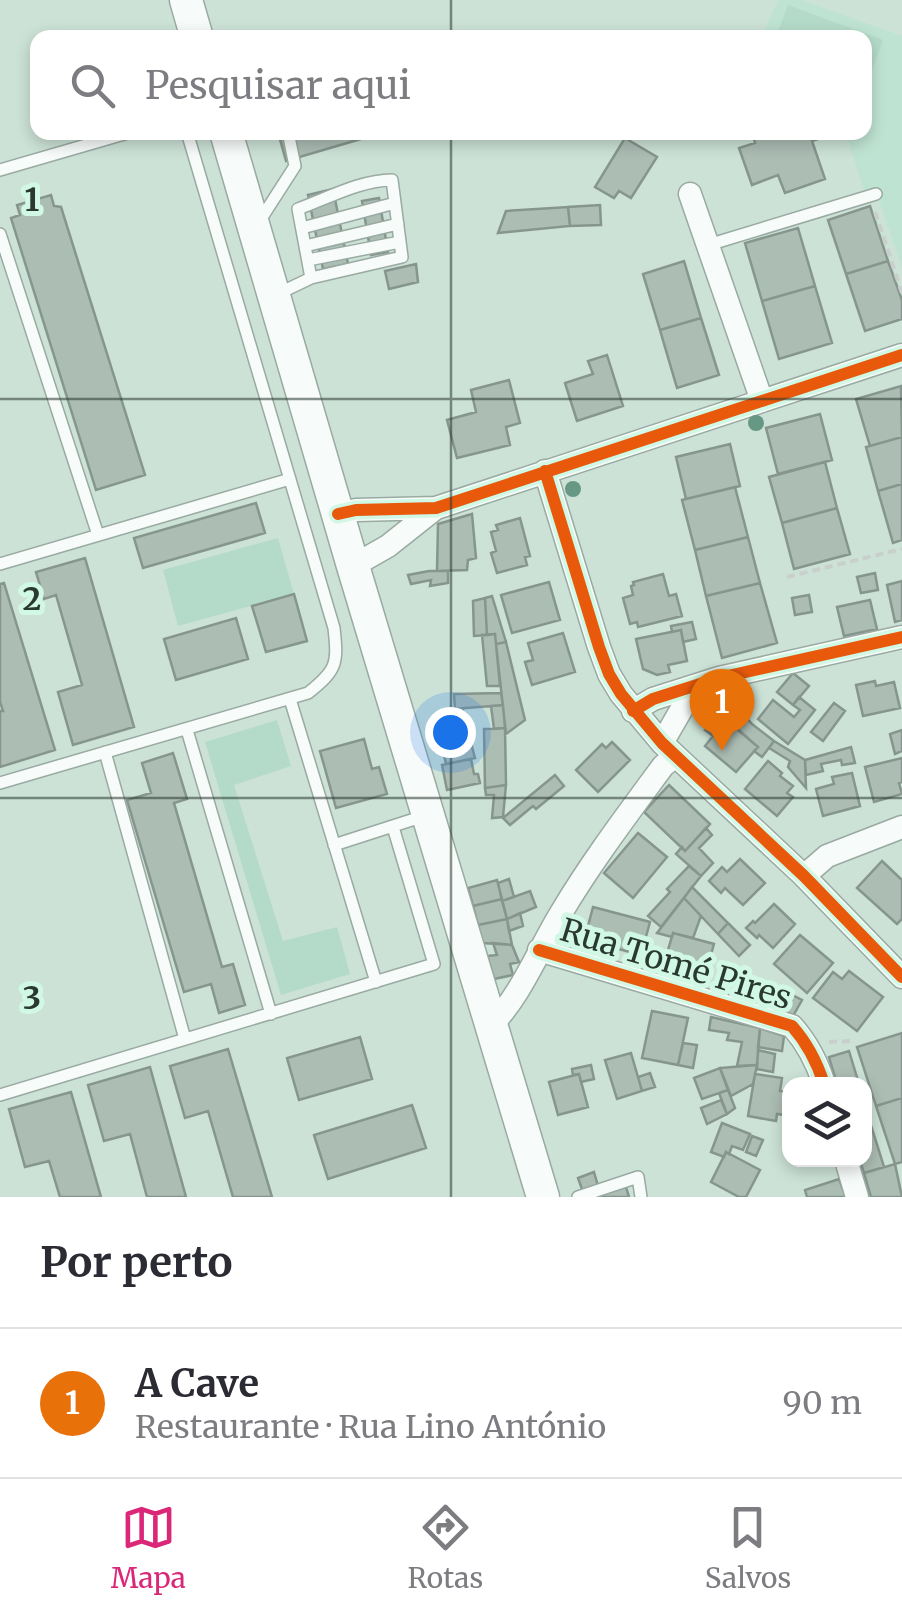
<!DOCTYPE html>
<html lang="pt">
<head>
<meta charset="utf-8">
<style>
  :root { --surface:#fff; --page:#f2f2f3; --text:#2b2b33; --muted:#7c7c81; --line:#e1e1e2; --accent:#db2777 }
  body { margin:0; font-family:Merriweather,serif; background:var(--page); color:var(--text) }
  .controls { position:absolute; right:30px; bottom:30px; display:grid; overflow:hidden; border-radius:20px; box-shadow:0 5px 15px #0003 }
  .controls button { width:90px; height:90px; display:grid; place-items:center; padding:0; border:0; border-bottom:2px solid var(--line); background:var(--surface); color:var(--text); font:50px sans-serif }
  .you { position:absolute; left:450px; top:732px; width:35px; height:35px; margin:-25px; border:8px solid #fff; border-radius:50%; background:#1a73e8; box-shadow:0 0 0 15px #1a73e833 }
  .badge { display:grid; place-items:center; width:65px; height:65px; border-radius:50%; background:var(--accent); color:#fff; font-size:32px; font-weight:700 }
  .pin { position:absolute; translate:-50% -82px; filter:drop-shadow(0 2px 5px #0008) }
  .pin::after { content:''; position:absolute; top:52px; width:35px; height:30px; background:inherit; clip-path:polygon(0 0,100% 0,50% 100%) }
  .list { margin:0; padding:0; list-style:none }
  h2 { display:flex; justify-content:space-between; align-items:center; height:130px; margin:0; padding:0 40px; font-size:42px }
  h2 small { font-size:32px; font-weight:400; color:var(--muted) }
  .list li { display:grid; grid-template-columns:65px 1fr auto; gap:30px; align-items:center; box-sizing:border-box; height:150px; padding:0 40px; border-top:2px solid var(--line) }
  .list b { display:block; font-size:38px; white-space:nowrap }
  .list p { margin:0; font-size:32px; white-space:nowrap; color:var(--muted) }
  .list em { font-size:32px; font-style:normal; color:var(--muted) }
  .icon { flex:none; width:55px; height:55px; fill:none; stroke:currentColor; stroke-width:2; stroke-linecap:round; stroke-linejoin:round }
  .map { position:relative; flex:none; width:902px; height:1197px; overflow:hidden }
  .search { position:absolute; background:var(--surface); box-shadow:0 5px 15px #0003; left:30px; right:30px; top:30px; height:110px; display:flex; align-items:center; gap:25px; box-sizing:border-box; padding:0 35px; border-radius:20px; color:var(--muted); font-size:38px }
  .sheet { height:280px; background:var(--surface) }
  nav { display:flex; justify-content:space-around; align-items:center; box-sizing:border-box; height:140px; border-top:2px solid var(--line); background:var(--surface); font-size:28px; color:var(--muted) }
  nav a { display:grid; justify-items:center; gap:5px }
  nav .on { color:var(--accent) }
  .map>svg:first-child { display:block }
  .built { fill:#bfe3d2 }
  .green { fill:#b4dbc9 }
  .building { fill:#acbdb4; stroke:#86968e; stroke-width:2.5 }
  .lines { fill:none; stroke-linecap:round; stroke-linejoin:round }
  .lane-casing { stroke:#99aaa2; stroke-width:14 }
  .street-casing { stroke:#99aaa2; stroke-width:25 }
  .secondary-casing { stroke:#99aaa2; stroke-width:35 }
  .path { stroke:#c9cfcd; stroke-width:4; stroke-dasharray:8 5; stroke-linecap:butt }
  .lane { stroke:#f7fbf9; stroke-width:11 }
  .street { stroke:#f7fbf9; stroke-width:22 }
  .secondary { stroke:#f7fbf9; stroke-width:32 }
  .cycleway-casing { stroke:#d1f7e5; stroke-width:19 }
  .cycleway { stroke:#e8590c; stroke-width:12 }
  .tree { fill:#679785 }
  .grid { fill:none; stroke:#293831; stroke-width:2.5; stroke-opacity:0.55 }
  .labels { text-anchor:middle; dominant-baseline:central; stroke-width:10; stroke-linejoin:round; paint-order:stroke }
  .street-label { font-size:32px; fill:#293831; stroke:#d1f7e5 }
  .grid-label { font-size:32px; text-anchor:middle; font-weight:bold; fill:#293831; stroke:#d1f7e5; stroke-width:10; stroke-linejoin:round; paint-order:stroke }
</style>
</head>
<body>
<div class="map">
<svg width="902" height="1197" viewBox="0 0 902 1197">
  <rect width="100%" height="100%" fill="#cce2d7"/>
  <path class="built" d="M778,0H801L902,36V267L875,189L864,191L846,133L864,132V38H761Z"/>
  <path class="green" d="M788,5L883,40L865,89L864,38L776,37Z
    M278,538L294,594L178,626L163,570Z
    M277,720L291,766L234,785L283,941L337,927L350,974L281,995L205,742Z"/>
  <path class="building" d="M278,132H363L364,138L286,161Z
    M752,132H823L824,137L812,141L825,179L785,193L778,175L752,185L739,148L755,143Z
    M625,138L657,157L631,198L619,191L614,198L595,187Z
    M333,189L348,264L323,269L308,195Z
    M51,195L54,206L61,207L145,475L96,490L11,218L20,215L17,205Z
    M379,198L388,252L371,255L362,201Z
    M600,205L601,225L570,226L568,207Z
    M870,206L888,261L846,274L828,220Z
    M568,207L570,226L498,233L506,211Z
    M798,228L815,286L762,301L745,243Z
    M684,261L701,318L660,330L643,274Z
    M888,261L902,300V319L865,331L846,274Z
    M416,264L418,282L389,289L385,271Z
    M815,286L832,343L779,359L762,301Z
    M701,318L719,375L677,388L660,330Z
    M607,355L623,406L577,421L565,383L593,374L588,361Z
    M509,380L520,423L506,427L510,445L457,458L447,420L476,412L471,390Z
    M901,386L902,437L870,446L856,399Z
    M820,414L832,460L778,474L766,428Z
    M902,437V484L878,491L866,447Z
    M730,444L740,486L686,499L676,457Z
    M825,462L837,508L782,523L769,477Z
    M902,484V540L893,543L878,491Z
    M735,487L748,537L695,550L682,500Z
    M256,503L265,533L143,568L134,538Z
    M837,508L850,554L794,569L782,523Z
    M472,514L476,558L468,560L467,570L437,571L438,524Z
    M520,518L530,556L525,557L527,565L497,573L491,553L496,551L491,532L498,530L496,525Z
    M748,537L760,583L706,596L695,550Z
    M85,558L134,727L73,745L58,692L82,685L56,595L44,599L36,572Z
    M429,571H448V583L430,586L431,580L411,584L408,575Z
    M875,573L878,590L861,593L857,577Z
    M663,574L669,596L676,594L682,616L638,627L637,622L630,624L623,598L633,595L631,586L634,585L633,582Z
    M902,581V620L895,622L887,585Z
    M549,582L560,620L512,633L501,595Z
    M4,583L55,750L0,767V711H3L0,702V584Z
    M760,583L777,643L722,658L706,596Z
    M294,594L307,641L266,652L252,606Z
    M809,595L812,612L795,615L792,598Z
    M492,596L506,642L496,644L495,634L487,635L485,598Z
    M485,598L487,635L474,636L473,601Z
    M870,600L877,629L844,636L837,607Z
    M236,618L248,659L176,680L164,639Z
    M692,622L696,639L683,642L681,630L672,632L671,626Z
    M681,630L687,661L668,665L670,672L657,675L643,669L636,639Z
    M563,633L575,672L532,685L525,662L533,660L528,643Z
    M495,634L500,686H487L482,635Z
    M506,642L525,720L506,734L496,644Z
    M793,673L809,686L793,705L777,692Z
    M875,681L876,686L894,682L900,708L863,716L856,685Z
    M501,693L503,705L455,709L454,694Z
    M728,697L752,724L774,741L762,757L754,751L758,747L714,708Z
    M799,697L815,710L788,744L758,719L773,700L794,717L800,710L793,705Z
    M834,703L845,711L823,741L811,732Z
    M503,705L505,728L494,729L491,706Z
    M463,711L468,732L440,738L436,718Z
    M719,714L758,747L736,772L705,746L713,736L705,730Z
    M505,728L506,785L485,788L484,729Z
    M902,730V751L895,754L890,734Z
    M468,732L475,758L446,764L440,738Z
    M364,739L372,769L379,767L387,794L336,808L320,751Z
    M774,741L805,760L806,788L788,767L790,761L769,748Z
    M612,742L630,760L598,792L576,770L602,744L606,748Z
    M851,747L855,763L842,765L841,760L821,764L823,771L806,775L805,760Z
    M173,753L187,799L174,803L222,967L233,964L245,1005L219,1013L211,984L184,992L127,800L151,793L142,763Z
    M902,758V782L899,783L902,794L874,802L865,767Z
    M471,759L474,774H478L480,783L447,790L442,765Z
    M768,761L782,773L780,776L793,786L787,793L793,797L777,816L745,789Z
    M852,773L860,806L823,816L816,789L834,784L832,777Z
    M555,775L564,786L536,809L533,806L510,825L503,818Z
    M506,785L503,817L492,818L494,795H486L485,788Z
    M669,785L710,824L685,851L644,812Z
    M706,828L712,835L699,848L713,863L701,876L676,854L682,847L685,851Z
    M638,833L667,857L633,898L604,873Z
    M740,859L765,883L743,905L725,888L721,893L709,881L722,867L727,872Z
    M882,861L902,880V919L897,924L857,888Z
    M689,866L701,876L661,927L648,916L670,892L667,889Z
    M509,879L514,897L502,901L498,883Z
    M497,880L502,899L473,906L468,888Z
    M692,887L728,923L718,934L684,898Z
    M530,891L536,907L507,919L502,901Z
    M684,898L701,916L693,938L673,933L672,937L657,933Z
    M502,899L507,919L478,925L473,906Z
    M774,904L795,924L773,948L759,935L757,938L746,928L753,921L755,923Z
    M593,907L650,922L641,955L596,943L599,933L587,930Z
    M520,913L523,926L509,931L507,919Z
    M507,919L512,945L482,943L478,925Z
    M728,923L750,945L739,956L718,934Z
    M673,933L714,944L704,979L663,967Z
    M800,935L833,963L807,993L774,964Z
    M493,943L512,945L519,962L510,964L513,975L494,979L487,956L497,955Z
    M849,971L883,997L857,1031L813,998L833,972L842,979Z
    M750,981L771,992L775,986L802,1000L793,1016L734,996Z
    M652,1011L688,1018L678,1065L642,1058Z
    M711,1017L760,1028L757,1065L737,1066L742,1042L727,1040L729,1033L709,1030Z
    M760,1028L784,1036L782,1051L758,1047Z
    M902,1033V1098L876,1106L857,1047Z
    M360,1037L372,1079L299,1100L287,1058Z
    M683,1043L697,1045L693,1068L678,1065Z
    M228,1049L272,1197H233L208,1111L185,1118L170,1066Z
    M758,1050L775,1054L773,1072L757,1069Z
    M849,1051L859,1084H837L829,1057Z
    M631,1053L642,1091L617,1099L605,1060Z
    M591,1065L594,1079L581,1082L579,1074L573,1075L572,1069Z
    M757,1065L753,1084L731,1096L720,1068Z
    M150,1067L186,1197H147L130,1134L104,1141L88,1085Z
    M720,1068L728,1090L702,1099L694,1078Z
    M650,1073L655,1087L642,1091L638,1077Z
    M579,1074L588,1107L558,1115L549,1082Z
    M755,1074L782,1078L780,1091L787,1092L784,1115L777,1114L776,1121L748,1116Z
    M728,1090L735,1108L727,1114L719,1093Z
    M71,1092L101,1197H60L49,1161L25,1167L9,1109Z
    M902,1098V1162L895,1164L876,1106Z
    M721,1100L727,1114L707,1124L701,1108Z
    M864,1103L884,1167L864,1173L860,1160H864Z
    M412,1105L426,1148L328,1179L314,1135Z
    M722,1123L750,1134L743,1150L732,1146L729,1154L726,1152L724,1157L711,1152Z
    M752,1136L763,1140L756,1156L746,1152Z
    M726,1152L760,1170L746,1197H739L711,1182Z
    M895,1164L902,1197H871L864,1173Z
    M594,1172L598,1186L583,1192L578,1178Z
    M839,1179L846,1197H807L805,1190Z
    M626,1187L629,1197H594Z"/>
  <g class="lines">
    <defs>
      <path id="lane" d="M0,170L131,132
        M259,222L295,166L288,132
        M302,228L395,203
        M0,234L98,535
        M708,245L876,194
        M305,246L398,224
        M308,260L400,242
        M278,290L288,289L311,278L402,257L392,180C361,180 328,198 298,209L311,278
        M0,564L290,479
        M290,699L376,982
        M187,730L271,1014
        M105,752L185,1039
        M0,783L308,693C337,670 338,664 334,628L187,132
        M334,845L424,816
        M0,1095L434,964L393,827
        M578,1197L638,1177L641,1197"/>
      <path id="street" d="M690,194L762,401
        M545,471L599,647L609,674L621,694L662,743L804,876L902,977
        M338,514L356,510L436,508L902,355
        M353,566L388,546L436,508
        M633,711L653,699L719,678L902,637
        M662,743L695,686
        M804,876L827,856L902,827
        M539,950L792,1026C808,1044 817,1062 824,1084
        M491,1025C519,999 540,947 561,913C592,861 627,815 663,766L675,756
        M846,1160L857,1197"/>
      <path id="secondary" d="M186,0L197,38
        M226,132L353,566L543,1197"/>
    </defs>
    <use href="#lane" class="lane-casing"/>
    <use href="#street" class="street-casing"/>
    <use href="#secondary" class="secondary-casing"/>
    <path class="path" d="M875,212L902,293
      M787,577L902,549
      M829,1042L850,1041"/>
    <use href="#lane" class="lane"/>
    <use href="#street" class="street"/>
    <use href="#secondary" class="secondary"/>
    <defs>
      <path id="cycleway" d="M545,471L599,647L609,674L621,694L662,743L804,876L902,977
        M338,514L356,510L436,508L902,355
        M633,711L653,699L719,678L902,637
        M539,950L792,1026C808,1044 817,1062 824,1084"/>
    </defs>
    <use href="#cycleway" class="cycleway-casing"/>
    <use href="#cycleway" class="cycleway"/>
  </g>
  <g class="tree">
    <circle cx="756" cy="423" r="8"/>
    <circle cx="573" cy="489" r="8"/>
  </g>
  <path class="grid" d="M451,0V38M451,132V1197M0,399H902M0,798H902"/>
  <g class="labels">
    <g class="street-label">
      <text transform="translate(676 964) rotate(17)">Rua Tomé Pires</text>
    </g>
  </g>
  <g class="grid-label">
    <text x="32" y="211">1</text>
    <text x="32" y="610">2</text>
    <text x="32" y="1009">3</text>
  </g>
</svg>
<div class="controls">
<button><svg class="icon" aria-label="layers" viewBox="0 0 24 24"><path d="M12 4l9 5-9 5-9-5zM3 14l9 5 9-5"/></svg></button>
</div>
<div class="you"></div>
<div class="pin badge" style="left:722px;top:751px;background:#e8710a">1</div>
<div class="search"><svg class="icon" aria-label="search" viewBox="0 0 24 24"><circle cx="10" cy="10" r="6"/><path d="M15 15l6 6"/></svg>Pesquisar aqui</div>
</div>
<section class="sheet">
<h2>Por perto<small></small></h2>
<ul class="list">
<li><span class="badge" style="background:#e8710a">1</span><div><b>A Cave</b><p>Restaurante · Rua Lino António</p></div><em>90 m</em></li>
</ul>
</section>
<nav>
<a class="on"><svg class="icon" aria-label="map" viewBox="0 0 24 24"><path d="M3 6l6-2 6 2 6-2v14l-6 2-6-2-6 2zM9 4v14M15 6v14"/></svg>Mapa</a>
<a><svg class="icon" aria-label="directions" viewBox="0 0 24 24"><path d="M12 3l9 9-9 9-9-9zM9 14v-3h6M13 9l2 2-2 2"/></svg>Rotas</a>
<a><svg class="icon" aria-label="saved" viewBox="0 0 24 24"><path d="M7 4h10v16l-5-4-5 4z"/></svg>Salvos</a>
</nav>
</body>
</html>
